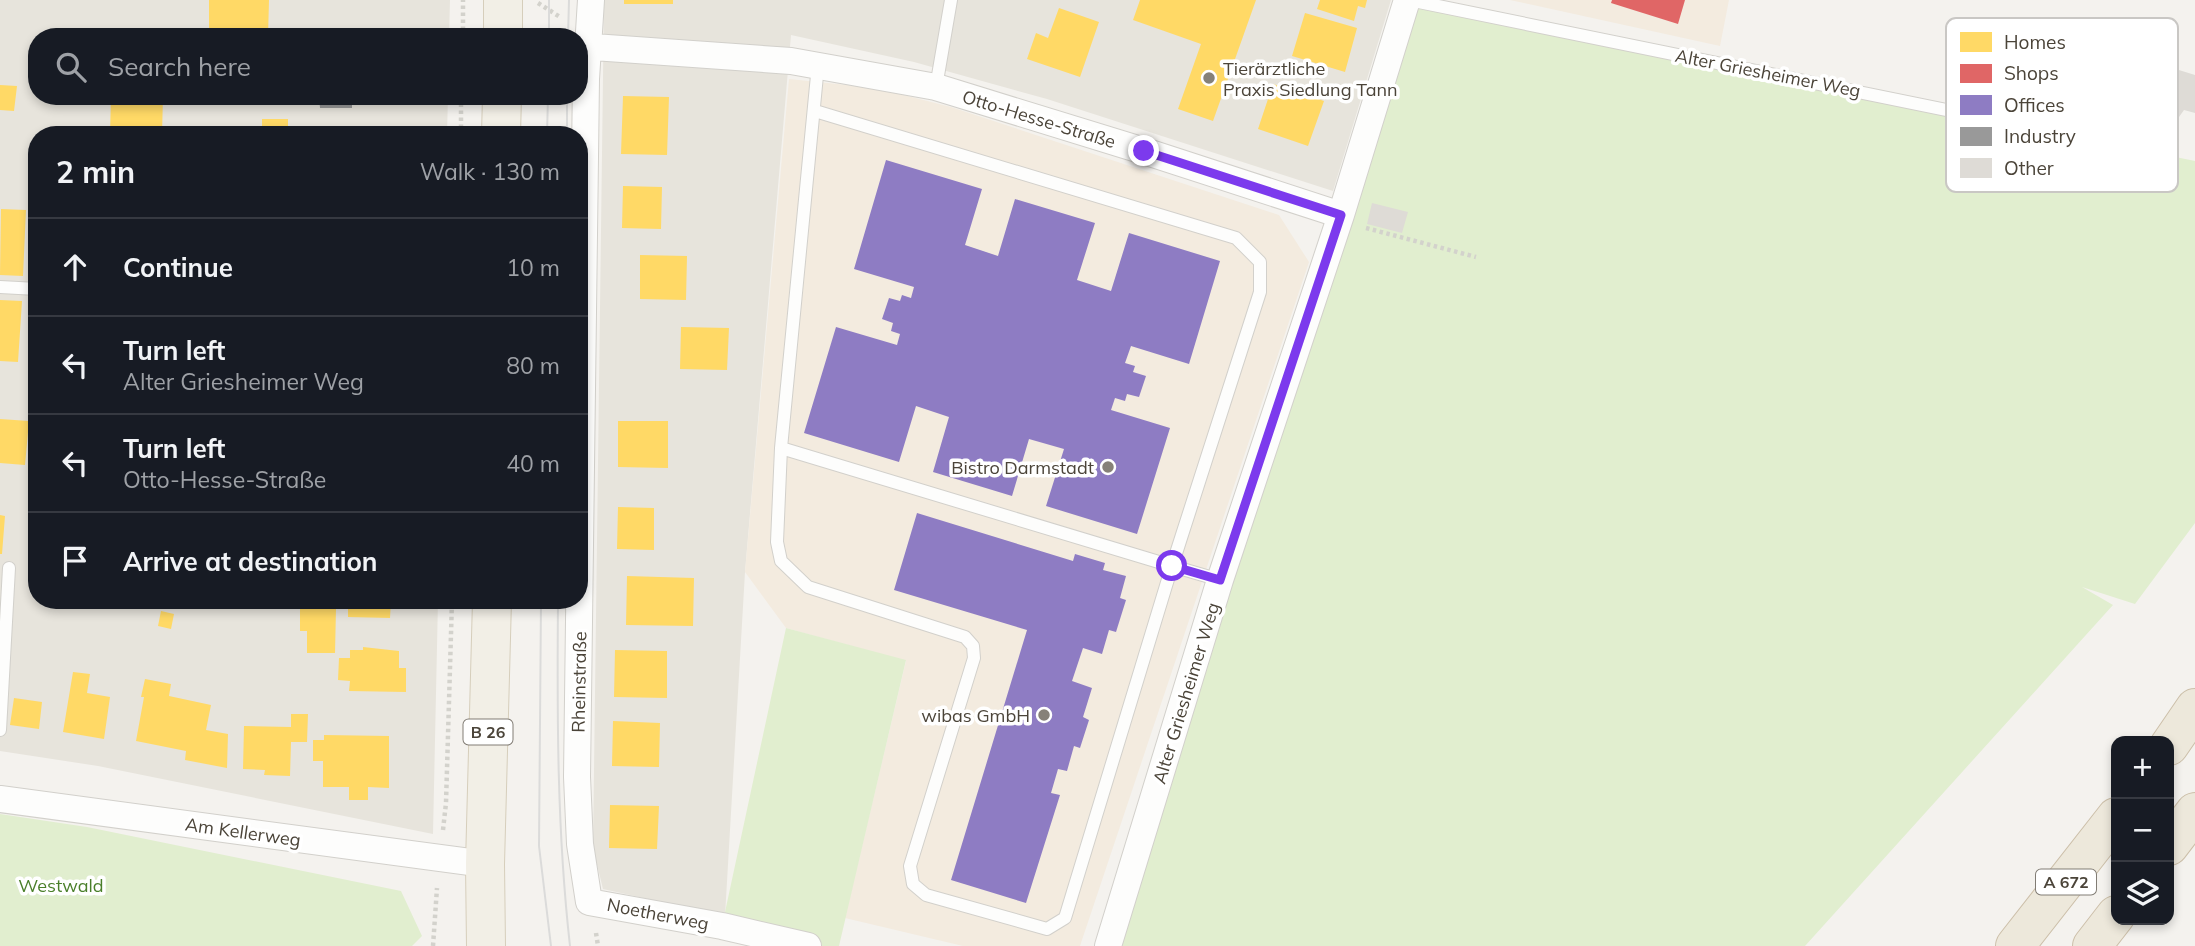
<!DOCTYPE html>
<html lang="en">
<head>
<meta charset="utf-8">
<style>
  :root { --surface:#171b24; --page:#20242c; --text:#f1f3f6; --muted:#9ea1a6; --line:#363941 }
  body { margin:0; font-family:Mulish,sans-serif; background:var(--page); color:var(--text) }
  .controls { position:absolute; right:21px; bottom:21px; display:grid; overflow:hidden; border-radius:14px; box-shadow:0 4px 10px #0003 }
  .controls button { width:63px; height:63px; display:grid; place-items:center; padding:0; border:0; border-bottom:2px solid var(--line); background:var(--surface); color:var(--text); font:35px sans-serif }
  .stop { position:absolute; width:21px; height:21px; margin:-16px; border:5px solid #7c3aed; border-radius:50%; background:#fff }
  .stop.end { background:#7c3aed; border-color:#fff; box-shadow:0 2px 7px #0008 }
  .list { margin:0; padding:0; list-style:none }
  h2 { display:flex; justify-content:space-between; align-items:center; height:91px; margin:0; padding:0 28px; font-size:30px }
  h2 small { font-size:23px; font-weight:400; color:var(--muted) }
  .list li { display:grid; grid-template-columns:46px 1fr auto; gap:21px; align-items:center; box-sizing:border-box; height:98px; padding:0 28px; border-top:2px solid var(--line) }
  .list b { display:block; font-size:26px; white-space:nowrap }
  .list p { margin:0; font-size:23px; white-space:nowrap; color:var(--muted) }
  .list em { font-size:23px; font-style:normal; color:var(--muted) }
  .icon { flex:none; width:38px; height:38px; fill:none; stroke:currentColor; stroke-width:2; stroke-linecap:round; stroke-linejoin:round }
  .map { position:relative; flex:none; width:2195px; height:946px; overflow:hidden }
  .search { position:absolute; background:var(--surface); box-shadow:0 4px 10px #0003; left:28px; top:28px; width:560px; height:77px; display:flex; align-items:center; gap:18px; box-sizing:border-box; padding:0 24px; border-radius:28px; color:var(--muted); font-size:26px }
  .panel { position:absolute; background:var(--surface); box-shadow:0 4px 10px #0003; left:28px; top:126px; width:560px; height:483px; border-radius:28px }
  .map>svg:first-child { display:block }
  .residential { fill:#e7e4dc }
  .commercial { fill:#f3ebdf }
  .green { fill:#e1eecf }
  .homes { fill:#ffd966 }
  .shops { fill:#e06666 }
  .offices { fill:#8e7cc3 }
  .industry { fill:#999 }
  .building { fill:#dedbd6 }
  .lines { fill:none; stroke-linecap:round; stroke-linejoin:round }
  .service-casing { stroke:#d2d0cb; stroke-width:14 }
  .minor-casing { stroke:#d2d0cb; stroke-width:28 }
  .primary-casing { stroke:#d6cebb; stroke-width:40 }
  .motorway-casing { stroke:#ccbfa9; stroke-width:40 }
  .path { stroke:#d3d2cc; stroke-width:4.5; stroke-dasharray:3.5 3.5; stroke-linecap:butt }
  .service { stroke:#fdfdfc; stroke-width:12 }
  .minor { stroke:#fdfdfc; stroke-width:26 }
  .primary { stroke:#f2efe6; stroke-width:38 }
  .motorway { stroke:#ede8db; stroke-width:38 }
  .tram { stroke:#dbdbda; stroke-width:2 }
  .route { stroke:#7c3aed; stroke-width:9 }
  .poi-dot { fill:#868178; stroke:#fff; stroke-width:2.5 }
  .labels { text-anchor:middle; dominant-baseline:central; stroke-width:7; stroke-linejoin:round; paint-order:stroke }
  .shield { fill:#fff; stroke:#817c74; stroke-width:2 }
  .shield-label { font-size:16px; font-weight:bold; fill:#4b4439 }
  .poi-label { font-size:18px; fill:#4b4439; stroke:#fff; text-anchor:end }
  .street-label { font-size:18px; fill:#4b4439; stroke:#fff }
  .park-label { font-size:18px; fill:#4a7f2a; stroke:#fff }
  .key { fill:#fff; stroke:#c9c7c4; stroke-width:2 }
  .key-label { font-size:19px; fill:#4b4439 }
</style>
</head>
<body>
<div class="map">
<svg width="2195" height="946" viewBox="0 0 2195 946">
  <rect width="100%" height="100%" fill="#f4f2ee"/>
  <path class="residential" d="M0,0H450L449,37H37V96H448L447,135H37V600H438L433,834L98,766L0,751Z
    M604,0H1391L1333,191L1047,99L914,62L791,35L745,572L725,916L603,889L593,848Z"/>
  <path class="commercial" d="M1510,0H1729L1720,46Z
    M789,79L876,88L951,107L1279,215L1309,262L1080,946H963L845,918L906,661L786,628L745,572Z"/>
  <path class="green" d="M1409,0L2195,161V523L2135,604L2082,587L2113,605L1805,946H1108Z
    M786,628L906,660L839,946H808L722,926Z
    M0,814L87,827L401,891L422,936L412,946H0Z"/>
  <path class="homes" d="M209,0H269L268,37H209Z
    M624,0H673V4H624Z
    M1140,0H1256L1213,121L1178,109L1201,44L1133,20Z
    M1320,0H1367L1365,8L1358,6L1354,21L1317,9Z
    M1059,8L1099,22L1080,77L1027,59L1036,33L1048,38Z
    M1305,13L1357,28L1345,72L1292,56Z
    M1273,84L1324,101L1308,146L1258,129Z
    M0,85L17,86L14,111L0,110Z
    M111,96H163L162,135H110Z
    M623,96L669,97L667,155L621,154Z
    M262,119H288V135H262Z
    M623,186L662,187L661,229L622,228Z
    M1,209L26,210L23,276L0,275Z
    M640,255L687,256L686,300L640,299Z
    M0,300L22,301L18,362L0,361Z
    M681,327L729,328L727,370L680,369Z
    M0,419L29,421L25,465L0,463Z
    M618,421H668V468L618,467Z
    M618,507L654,508V550L617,549Z
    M0,515L5,516L2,554H0Z
    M627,576L694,578L693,626L626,625Z
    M348,600H391L390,618L348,617Z
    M300,609H336L335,653H307V631H300Z
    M161,611L174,614L171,629L158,626Z
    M363,647L399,651V668H406V692L349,691L350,681L338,680L339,658H350V650H363Z
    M615,650L667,651V698L614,697Z
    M73,672L90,674L87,693L110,697L104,739L63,732Z
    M145,679L171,684L169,696L211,705L206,730L228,734L227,768L185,760L186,751L136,741L144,697H141Z
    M14,698L42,702L39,729L10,725Z
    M291,714H308L307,742H291L290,776L264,775L265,770L243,769L244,726L291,727Z
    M613,721L660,723L659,767L612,766Z
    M324,735L389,736V788L368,787V800H349V787H323V761H313V740H324Z
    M610,805L659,806L657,849L609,848Z"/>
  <path class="shops" d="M1612,0H1685L1678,24L1611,3Z"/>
  <path class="offices" d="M886,160L982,189L965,245L998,256L1015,199L1095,223L1077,280L1111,291L1129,233L1220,261L1189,364L1131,346L1125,363L1135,366L1133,372L1146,376L1139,397L1127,394L1125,401L1115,398L1111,410L1170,428L1137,534L1046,506L1064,449L1029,439L1012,496L933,472L949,417L916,406L899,462L804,433L836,327L897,345L900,334L891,331L893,323L882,319L889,298L900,301L902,295L911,298L914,287L854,269Z
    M917,513L1073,561L1075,554L1105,563L1103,570L1126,576L1120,598L1126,600L1116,632L1109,630L1102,654L1083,648L1072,681L1092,688L1083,717L1089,720L1080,748L1074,746L1067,771L1058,769L1051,793L1060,795L1026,903L951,880L1027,630L894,590Z"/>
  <path class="industry" d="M319,96H352V108H320Z"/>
  <path class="building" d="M2016,31L2042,39L2040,47L2111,68L2115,55L2136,62L2130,81L2145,86L2153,62L2195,75V113L2184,110L2179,117L2167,113L2155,148L2128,139L2136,114L2084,98L2082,104L2042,94L2047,79L2013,68L2015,59L2008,57Z
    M1372,203L1408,212L1402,233L1367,224Z"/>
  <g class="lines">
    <defs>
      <path id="service" d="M1409,0L2127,147
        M818,65L781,448L777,542L781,561L808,587L965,637L973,646L974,658L910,866L913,884L926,895L1047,929L1065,918L1172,566L1220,580
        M936,87L951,0
        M0,287L37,289
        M781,448L1172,566L1260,292V262L1236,238L815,111
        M0,730L9,568"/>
      <path id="minor" d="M591,0L586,79L577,777L580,844L589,902L722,926L808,946
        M579,46L791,61L936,87L1144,151L1341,215
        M0,799L485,864
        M1108,946L1220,580L1341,215L1407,0"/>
      <path id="primary" d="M503,37V0
        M501,135L502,96
        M486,946L485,864L492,600"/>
      <path id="motorway" d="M2169,746L2195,708
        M2169,846L2195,812
        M2015,946L2116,817
        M2092,946L2116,915"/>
    </defs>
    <use href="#service" class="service-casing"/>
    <use href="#minor" class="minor-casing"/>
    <use href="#primary" class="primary-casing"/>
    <use href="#motorway" class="motorway-casing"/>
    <path class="path" d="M538,3L560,17
      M463,37V0
      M461,135V96
      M1366,228L1476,257
      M443,830L446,803L452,600
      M596,933L598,946
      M433,946L437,888"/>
    <use href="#service" class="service"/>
    <use href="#minor" class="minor"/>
    <use href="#primary" class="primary"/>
    <use href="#motorway" class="motorway"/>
    <path class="tram" d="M549,37V0
      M568,37L569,0
      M547,135L548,96
      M567,135V96
      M541,600L539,846L551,946
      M558,600C557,716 557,831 570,946"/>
  </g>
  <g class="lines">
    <path class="route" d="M1144,151L1341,215L1220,580L1172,566"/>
  </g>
  <g class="poi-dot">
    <circle cx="1209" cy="78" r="7"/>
    <circle cx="1108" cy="467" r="7"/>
    <circle cx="1044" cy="715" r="7"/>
  </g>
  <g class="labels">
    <g class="shield">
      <rect x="463.5" y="719.5" width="49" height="25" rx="5"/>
      <rect x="2036" y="869.5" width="60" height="25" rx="5"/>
    </g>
    <g class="shield-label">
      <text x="488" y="732">B 26</text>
      <text x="2066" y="882">A 672</text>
    </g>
    <g class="poi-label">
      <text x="1223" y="68" text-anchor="start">Tierärztliche<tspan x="1223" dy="21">Praxis Siedlung Tann</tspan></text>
      <text x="1094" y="467">Bistro Darmstadt</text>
      <text x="1030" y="715">wibas GmbH</text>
    </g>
    <g class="street-label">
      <text transform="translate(1768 73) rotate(11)">Alter Griesheimer Weg</text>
      <text transform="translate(1039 119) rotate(17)">Otto-Hesse-Straße</text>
      <text transform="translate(579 682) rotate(-89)">Rheinstraße</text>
      <text transform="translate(1186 693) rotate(-73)">Alter Griesheimer Weg</text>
      <text transform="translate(243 832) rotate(8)">Am Kellerweg</text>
      <text transform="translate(658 914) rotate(11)">Noetherweg</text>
    </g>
    <g class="park-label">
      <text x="61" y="885">Westwald</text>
    </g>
  </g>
  <rect x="1946" y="18" width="232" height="174" rx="10" class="key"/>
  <rect x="1960" y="32" width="32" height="20" fill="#ffd966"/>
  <rect x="1960" y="64" width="32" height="19" fill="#e06666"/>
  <rect x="1960" y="95" width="32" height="20" fill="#8e7cc3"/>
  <rect x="1960" y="127" width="32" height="19" fill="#999"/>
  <rect x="1960" y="158" width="32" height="20" fill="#dedbd6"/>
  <g class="key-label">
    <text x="2004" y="49">Homes</text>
    <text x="2004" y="80">Shops</text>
    <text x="2004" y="112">Offices</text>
    <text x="2004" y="143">Industry</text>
    <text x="2004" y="175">Other</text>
  </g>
</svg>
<div class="controls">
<button>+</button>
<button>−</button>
<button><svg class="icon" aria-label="layers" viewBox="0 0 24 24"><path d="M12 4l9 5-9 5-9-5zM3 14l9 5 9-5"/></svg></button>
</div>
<div class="stop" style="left:1172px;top:566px"></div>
<div class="stop end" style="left:1144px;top:151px"></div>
<div class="search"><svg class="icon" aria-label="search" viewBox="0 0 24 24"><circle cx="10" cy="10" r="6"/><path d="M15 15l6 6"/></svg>Search here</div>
<section class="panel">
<h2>2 min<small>Walk · 130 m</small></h2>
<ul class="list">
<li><svg class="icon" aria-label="ahead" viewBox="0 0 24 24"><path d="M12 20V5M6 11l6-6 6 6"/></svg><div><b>Continue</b></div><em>10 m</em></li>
<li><svg class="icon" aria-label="left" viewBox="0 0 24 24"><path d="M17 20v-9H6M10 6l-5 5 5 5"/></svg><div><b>Turn left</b><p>Alter Griesheimer Weg</p></div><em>80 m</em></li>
<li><svg class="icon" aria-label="left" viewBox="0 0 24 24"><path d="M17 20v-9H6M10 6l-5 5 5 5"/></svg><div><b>Turn left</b><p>Otto-Hesse-Straße</p></div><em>40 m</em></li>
<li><svg class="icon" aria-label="arrive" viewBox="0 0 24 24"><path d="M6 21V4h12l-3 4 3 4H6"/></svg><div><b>Arrive at destination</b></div></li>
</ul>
</section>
</div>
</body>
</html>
